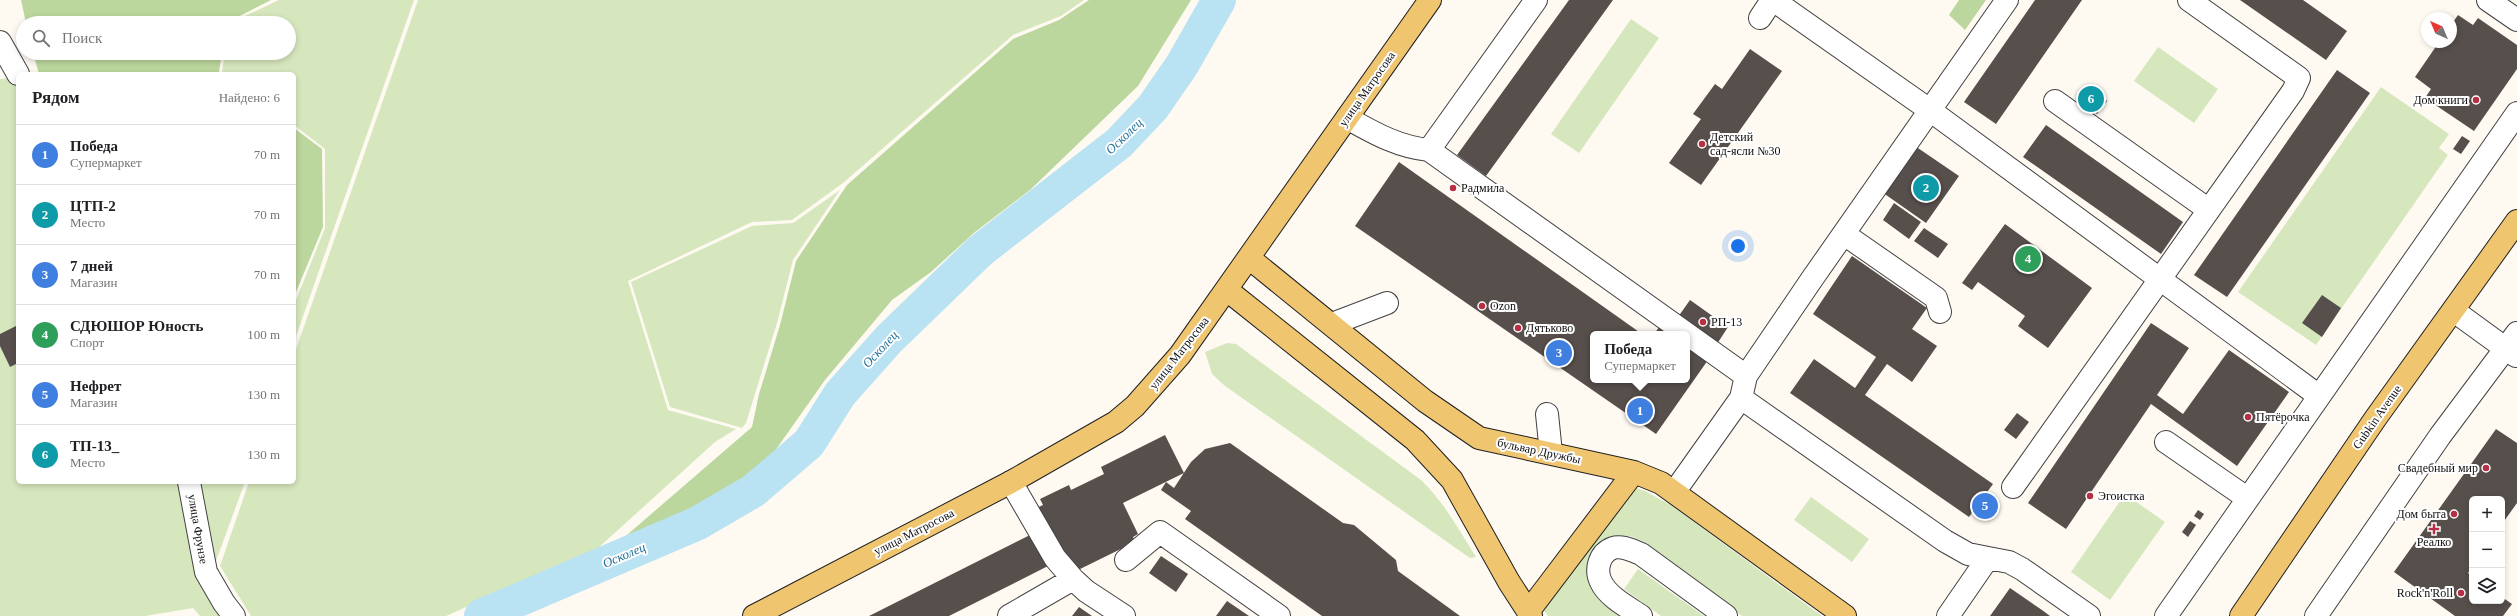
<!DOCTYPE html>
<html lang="ru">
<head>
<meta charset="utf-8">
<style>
  :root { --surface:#fff; --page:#f6f6f6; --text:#202124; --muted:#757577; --line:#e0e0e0; --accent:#b62f42 }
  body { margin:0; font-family:Georgia,serif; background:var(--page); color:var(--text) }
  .controls { position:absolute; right:12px; bottom:12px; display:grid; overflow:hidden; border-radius:6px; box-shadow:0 2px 6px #0003 }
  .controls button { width:36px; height:36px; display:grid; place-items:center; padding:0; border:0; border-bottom:1px solid var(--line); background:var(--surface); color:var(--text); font:20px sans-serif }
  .compass { position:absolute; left:2421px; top:12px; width:36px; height:36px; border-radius:50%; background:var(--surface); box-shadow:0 2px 6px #0003; rotate:316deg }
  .you { position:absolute; left:1738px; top:246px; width:14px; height:14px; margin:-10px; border:3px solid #fff; border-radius:50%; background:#1a73e8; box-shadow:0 0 0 6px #1a73e833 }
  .badge { display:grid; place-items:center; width:26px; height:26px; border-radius:50%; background:var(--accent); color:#fff; font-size:13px; font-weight:700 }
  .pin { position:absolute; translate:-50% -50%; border:2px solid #fff; box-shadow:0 1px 4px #0006 }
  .popup { position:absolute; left:1590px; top:331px; width:100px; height:52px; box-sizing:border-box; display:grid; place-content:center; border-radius:6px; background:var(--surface); filter:drop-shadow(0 1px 3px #0005); font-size:13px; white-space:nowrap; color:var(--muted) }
  .popup b { font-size:15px; color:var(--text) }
  .popup::after { content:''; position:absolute; left:50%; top:100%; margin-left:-8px; border:8px solid transparent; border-top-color:var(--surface) }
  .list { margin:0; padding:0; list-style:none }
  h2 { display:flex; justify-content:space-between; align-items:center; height:52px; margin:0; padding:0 16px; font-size:17px }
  h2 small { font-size:13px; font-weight:400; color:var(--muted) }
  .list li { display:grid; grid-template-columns:26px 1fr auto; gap:12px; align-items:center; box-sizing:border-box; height:60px; padding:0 16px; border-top:1px solid var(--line) }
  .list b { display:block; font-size:15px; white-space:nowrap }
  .list p { margin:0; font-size:13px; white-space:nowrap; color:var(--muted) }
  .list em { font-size:13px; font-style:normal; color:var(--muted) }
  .icon { flex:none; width:22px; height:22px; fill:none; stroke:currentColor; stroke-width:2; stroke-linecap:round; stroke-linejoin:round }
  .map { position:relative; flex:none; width:2517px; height:616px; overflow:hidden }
  .search { position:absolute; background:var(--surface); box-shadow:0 2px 6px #0003; left:16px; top:16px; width:280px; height:44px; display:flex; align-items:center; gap:10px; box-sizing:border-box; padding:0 14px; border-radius:22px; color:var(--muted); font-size:15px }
  .panel { position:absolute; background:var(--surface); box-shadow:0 2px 6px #0003; left:16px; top:72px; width:280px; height:412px; border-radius:6px }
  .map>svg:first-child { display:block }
  .green { fill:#d7e7bd }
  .forest { fill:#bcd79d }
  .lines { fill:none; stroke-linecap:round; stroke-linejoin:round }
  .river { stroke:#b9e2f2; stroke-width:34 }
  .building { fill:#574f4c }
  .minor-casing { stroke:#424242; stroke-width:24 }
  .major-casing { stroke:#202020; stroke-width:24 }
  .minor { stroke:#fff; stroke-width:22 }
  .major { stroke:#efc570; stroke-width:22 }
  .poi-dot { fill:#b62f42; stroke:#fff; stroke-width:1.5 }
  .labels { text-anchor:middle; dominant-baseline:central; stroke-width:4; stroke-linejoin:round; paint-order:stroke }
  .street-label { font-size:12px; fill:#0f0f0f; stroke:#fff }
  .poi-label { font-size:12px; fill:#0f0f0f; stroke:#fff; text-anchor:start }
  .water-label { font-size:13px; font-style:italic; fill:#1f6f99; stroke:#fff }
</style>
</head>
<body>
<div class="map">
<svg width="2517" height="616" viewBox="0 0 2517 616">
  <rect width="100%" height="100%" fill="#fefaf2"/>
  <path class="green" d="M279,0H414L294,342V305L325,228V149L294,125V74H226L222,71L225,53H289V23H230Z
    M418,0H1084L1061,16L1013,35L843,183L792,220L752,222L628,281L668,410L736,429L715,442L597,549L446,616H251L220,566L249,482H294V355Z
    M1631,19L1659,38L1579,153L1551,134Z
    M2158,47L2218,89L2194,123L2134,81Z
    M18,77V482H245L213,569L246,616H200L193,608L145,616H0V79Z
    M2381,87L2449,134L2439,148L2448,155L2316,345L2238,292Z
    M840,190L793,260L777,323L746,423L742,428L670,407L631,282L752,226L793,223Z
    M1227,343L1236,344L1421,480C1444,502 1459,530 1476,557L1470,558L1225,386L1212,374L1205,352Z
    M1633,487L1645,491L1671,505L1822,616H1742L1645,542L1630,536L1612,537L1595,552L1587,572L1592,587L1624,616H1548L1542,608Z
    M2125,494L2165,522L2110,600L2071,572Z
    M1811,497L1869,539L1852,562L1794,520Z
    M1638,569L1704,616H1661L1624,589Z"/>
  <path class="forest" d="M21,0H271L226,23H26Z
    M1089,0H1191L1138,86L1030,190L975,232L931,272L892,300L825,380L765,465L691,508L613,547L752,427L759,394L780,325L796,261L847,185L1013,39L1059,20Z
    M1959,0H1986L1965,30L1949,15Z
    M33,53H222L219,72L222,74H39Z
    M294,128L322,149L323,227L294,297Z"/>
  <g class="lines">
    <path class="river" d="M481,616L698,523L753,491L809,443L840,394L889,339L980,251L1119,143L1153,107L1182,65L1219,0"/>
  </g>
  <path class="building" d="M1569,0H1613L1486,176L1457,155Z
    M2035,0H2082L1996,124L1964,102Z
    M2240,0H2303L2347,31L2326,60Z
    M2458,15L2473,25L2478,18L2517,45V69L2474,131L2425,98L2431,89L2415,77L2439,42H2451V25Z
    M1750,49L1782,71L1701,185L1669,163L1701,119L1693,114L1715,84L1722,89Z
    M2337,70L2370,93L2227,297L2194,275Z
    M2086,85L2107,101L2097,114L2076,98Z
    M2046,125L2183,222L2161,254L2023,157Z
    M2462,136L2470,141L2461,154L2453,149Z
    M1912,144L1959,176L1926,223L1879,190Z
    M1399,162L1642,334H1593V380H1687V345L1708,360L1656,434L1355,226Z
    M1894,203L1921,222L1909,239L1883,220Z
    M2005,224L2092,288L2048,348L2018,326L2025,316L1978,282L1972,290L1962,283Z
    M1924,228L1948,244L1938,258L1914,241Z
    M1852,256L1927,308L1912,329L1937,346L1912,382L1887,364L1865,395L1993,484L1969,517L1790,393L1814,359L1855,388L1876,357L1813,314Z
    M2322,295L2341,308L2322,337L2302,323Z
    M1690,300L1728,327L1717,344L1678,317Z
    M2151,323L2189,348L2157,395L2183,414L2229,350L2289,392L2237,466L2151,404L2066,529L2028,503Z
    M18,325V363L10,367L0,346V334Z
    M1660,326L1671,334H1654Z
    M2017,413L2029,422L2016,439L2004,430Z
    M2496,429L2517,443V503L2502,524V499H2472V567L2468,573L2472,576V601H2502V597L2512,604L2503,616H2455L2394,572Z
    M1165,435L1184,473L1123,503L1138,534L1133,537L1135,542L1074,572L1057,539L1048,543L1032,510L1043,505L1040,499L1069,485L1071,490L1104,474L1101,467Z
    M1230,443L1343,523L1354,525L1396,560L1398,571L1460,616H1322L1185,519L1191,511L1161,490L1166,482L1174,488L1191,462L1205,449Z
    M2198,510L2204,514L2200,520L2194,516Z
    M2190,521L2196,525L2188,537L2182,532Z
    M1032,534L1048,566L949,616H869Z
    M1161,556L1188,574L1176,592L1149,573Z
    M2010,588L2042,610L2050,616H1990Z
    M1227,601L1249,616H1216Z
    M1079,607L1092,616H1072Z"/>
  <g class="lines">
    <defs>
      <path id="minor" d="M1536,0L1429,150L1746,376
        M1773,0L1931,111L2319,396
        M2488,0L2517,20
        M1760,18L1772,0
        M0,42L18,74
        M2055,101L2209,210
        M1347,118C1374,133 1398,147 1429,150
        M1844,234L1936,298L1940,312
        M2454,311L2516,356
        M1332,324L1387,303
        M1741,398L1945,541L1968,554L1988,558
        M1547,414L1551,453
        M2166,442L2247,498
        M189,482L206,572L224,603L234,616
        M1011,482L1055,558L1073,579
        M2013,487L2293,91L2299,78L2189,0
        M1675,491L1741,398L1746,376L1812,279L2007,0
        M1126,560L1160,532L1279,616
        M1009,616L1073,579L1086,591L1124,616
        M1641,616C1628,607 1608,597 1601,582C1595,570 1599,553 1613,548C1622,545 1633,551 1641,554L1726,616
        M1948,616L1988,558L2009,562L2022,569L2089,616
        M2166,616L2517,113
        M2316,616L2440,436L2517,333"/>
      <path id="major" d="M1249,258L1425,401L1479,438L1634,472L1661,483L1845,616
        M1227,290L1415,440L1452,480L1509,582L1531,616
        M1528,612L1634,472
        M754,616L1011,482L1116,422L1135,406L1180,355L1430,0
        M2241,616L2375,419L2517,221"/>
    </defs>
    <use href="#minor" class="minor-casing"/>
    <use href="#major" class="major-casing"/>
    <use href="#minor" class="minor"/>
    <use href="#major" class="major"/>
  </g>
  <g class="poi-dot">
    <circle cx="2476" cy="100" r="4"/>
    <circle cx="1702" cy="144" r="4"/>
    <circle cx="1453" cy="188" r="4"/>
    <circle cx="1482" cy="306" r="4"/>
    <circle cx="1703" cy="322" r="4"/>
    <circle cx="1518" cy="328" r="4"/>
    <circle cx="2248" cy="417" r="4"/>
    <circle cx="2486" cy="468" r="4"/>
    <circle cx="2090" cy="496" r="4"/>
    <circle cx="2454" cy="514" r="4"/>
    <path d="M2432 523h4v4h4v4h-4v4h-4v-4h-4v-4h4z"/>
    <circle cx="2461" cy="593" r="4"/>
  </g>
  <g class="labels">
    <g class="street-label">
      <text transform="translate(1367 89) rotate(-55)">улица Матросова</text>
      <text transform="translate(1179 353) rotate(-52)">улица Матросова</text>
      <text transform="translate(2377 417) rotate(-55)">Gubkin Avenue</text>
      <text transform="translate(1539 451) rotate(12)">бульвар Дружбы</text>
      <text transform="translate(198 529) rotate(80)">улица Фрунзе</text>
      <text transform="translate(914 532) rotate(-27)">улица Матросова</text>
    </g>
    <g class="poi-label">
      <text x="2468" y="100" text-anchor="end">Дом книги</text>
      <text x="1710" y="137">Детский<tspan x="1710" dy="14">сад-ясли №30</tspan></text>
      <text x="1461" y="188">Радмила</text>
      <text x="1490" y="306">Ozon</text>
      <text x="1711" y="322">РП-13</text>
      <text x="1526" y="328">Дятьково</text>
      <text x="2256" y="417">Пятёрочка</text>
      <text x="2478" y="468" text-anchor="end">Свадебный мир</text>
      <text x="2098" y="496">Эгоистка</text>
      <text x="2446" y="514" text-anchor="end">Дом быта</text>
      <text x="2434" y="542" text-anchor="middle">Реалко</text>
      <text x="2453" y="593" text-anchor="end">Rock'n'Roll</text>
    </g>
    <g class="water-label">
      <text transform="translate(1124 136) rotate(-44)">Осколец</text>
      <text transform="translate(880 349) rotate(-47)">Осколец</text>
      <text transform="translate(624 555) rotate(-23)">Осколец</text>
    </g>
  </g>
</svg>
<div class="controls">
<button>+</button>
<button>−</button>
<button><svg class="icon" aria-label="layers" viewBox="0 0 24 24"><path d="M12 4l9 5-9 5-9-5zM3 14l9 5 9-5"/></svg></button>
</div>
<svg class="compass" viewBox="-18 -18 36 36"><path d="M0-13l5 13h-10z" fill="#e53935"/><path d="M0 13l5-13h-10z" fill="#757577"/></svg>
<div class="you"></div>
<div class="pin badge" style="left:1640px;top:411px;background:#3f7fe0">1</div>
<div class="popup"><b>Победа</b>Супермаркет</div>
<div class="pin badge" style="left:1926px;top:188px;background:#0f9aa8">2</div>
<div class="pin badge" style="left:1559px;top:353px;background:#3f7fe0">3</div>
<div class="pin badge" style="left:2028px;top:259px;background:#2e9e5b">4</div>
<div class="pin badge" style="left:1985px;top:506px;background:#3f7fe0">5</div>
<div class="pin badge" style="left:2091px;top:99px;background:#0f9aa8">6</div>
<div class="search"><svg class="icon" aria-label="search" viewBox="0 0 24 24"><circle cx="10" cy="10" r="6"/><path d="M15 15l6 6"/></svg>Поиск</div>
<section class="panel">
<h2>Рядом<small>Найдено: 6</small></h2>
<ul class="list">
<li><span class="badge" style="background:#3f7fe0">1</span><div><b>Победа</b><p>Супермаркет</p></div><em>70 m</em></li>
<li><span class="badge" style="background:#0f9aa8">2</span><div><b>ЦТП-2</b><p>Место</p></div><em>70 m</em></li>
<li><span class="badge" style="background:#3f7fe0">3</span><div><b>7 дней</b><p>Магазин</p></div><em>70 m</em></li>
<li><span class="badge" style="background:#2e9e5b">4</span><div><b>СДЮШОР Юность</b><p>Спорт</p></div><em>100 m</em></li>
<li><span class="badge" style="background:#3f7fe0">5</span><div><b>Нефрет</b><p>Магазин</p></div><em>130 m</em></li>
<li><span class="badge" style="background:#0f9aa8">6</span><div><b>ТП-13_</b><p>Место</p></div><em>130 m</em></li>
</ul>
</section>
</div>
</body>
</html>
